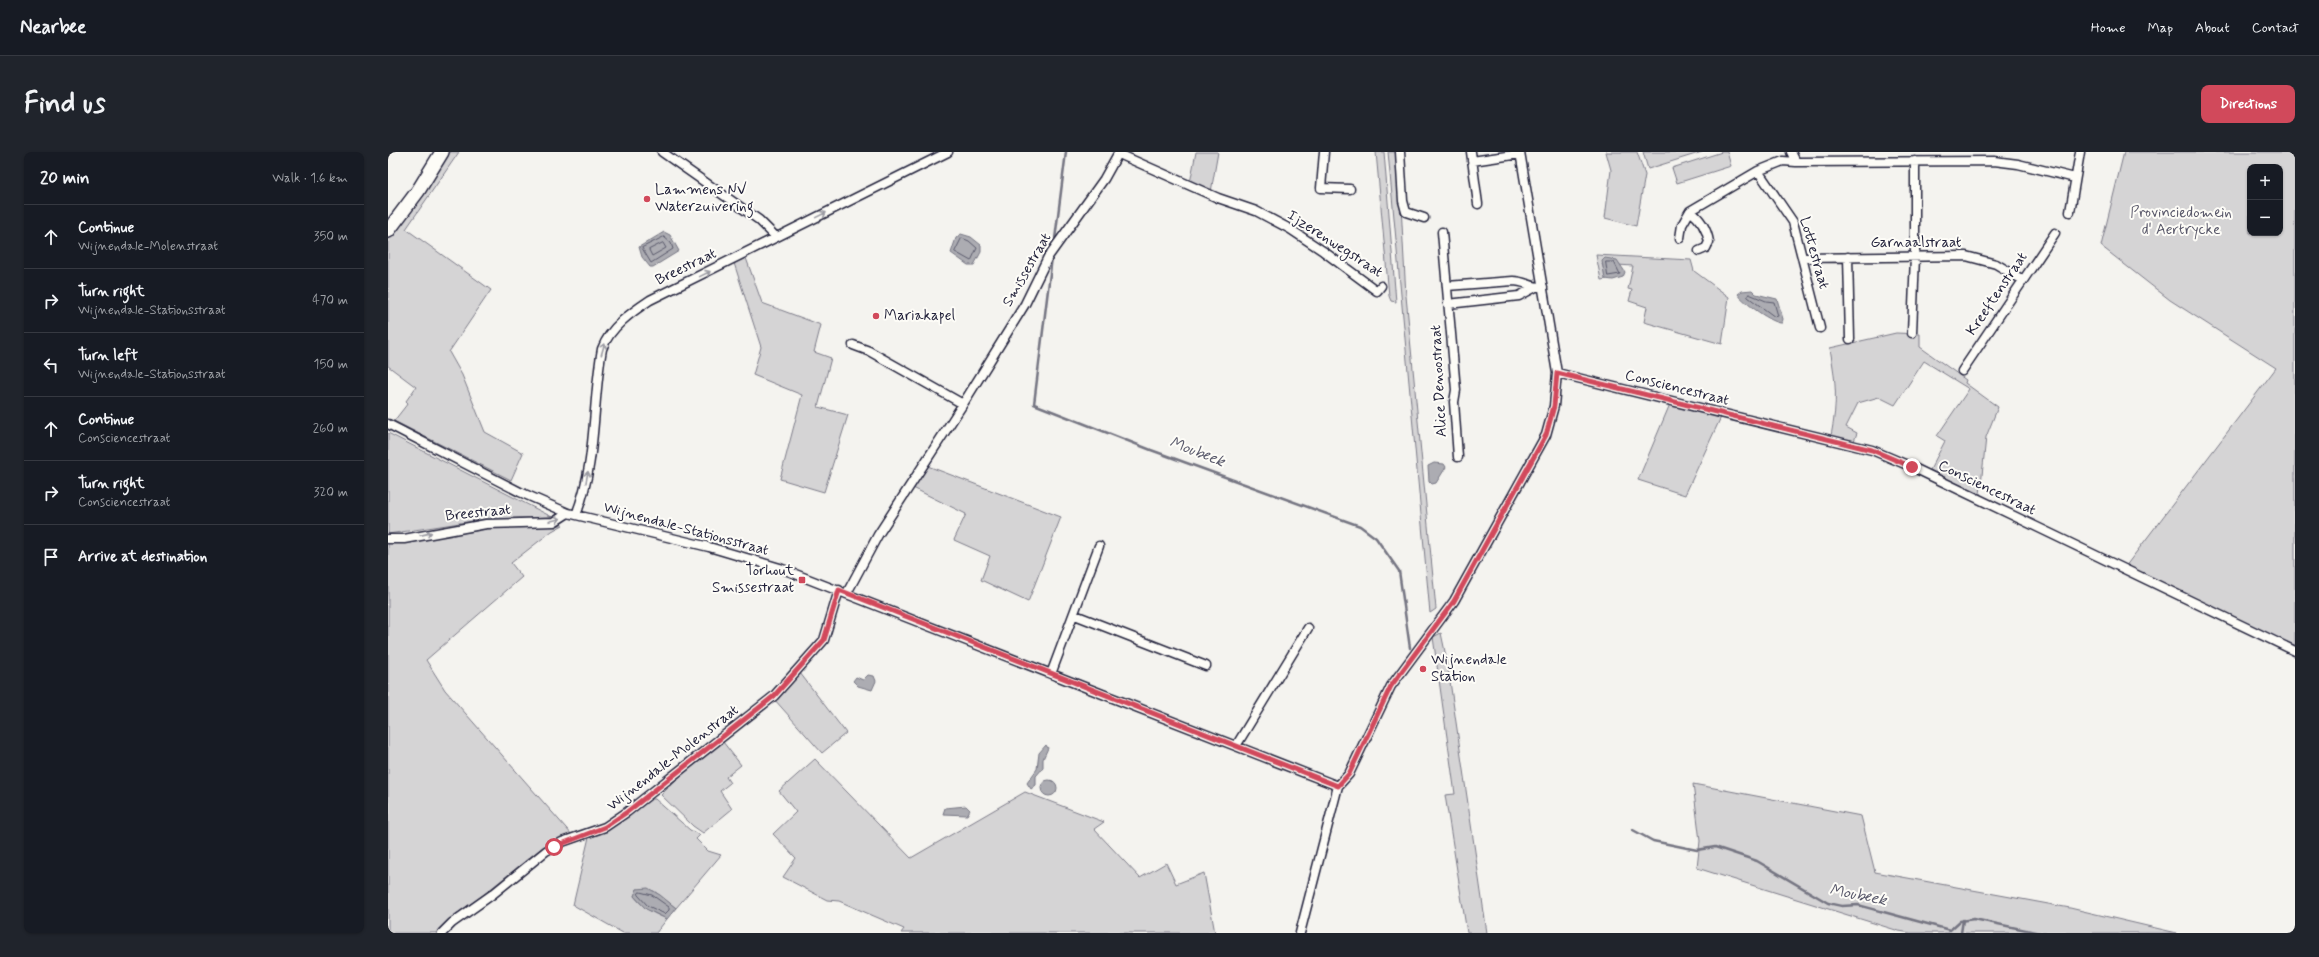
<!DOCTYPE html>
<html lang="en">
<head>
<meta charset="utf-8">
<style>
  :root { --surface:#171b24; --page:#20242c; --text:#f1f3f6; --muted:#9ea1a6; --line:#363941; --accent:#d1495b }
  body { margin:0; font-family:Mynerve,sans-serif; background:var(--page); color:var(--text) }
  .controls { position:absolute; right:12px; top:12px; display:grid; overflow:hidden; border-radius:8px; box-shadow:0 1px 3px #0004 }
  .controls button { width:36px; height:36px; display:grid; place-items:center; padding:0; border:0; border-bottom:1px solid var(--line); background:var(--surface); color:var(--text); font:20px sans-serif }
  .stop { position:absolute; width:12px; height:12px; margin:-9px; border:3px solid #d1495b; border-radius:50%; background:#fff }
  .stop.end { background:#d1495b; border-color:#fff; box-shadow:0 1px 4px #0008 }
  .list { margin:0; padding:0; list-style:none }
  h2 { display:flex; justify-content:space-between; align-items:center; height:52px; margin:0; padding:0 16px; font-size:17px }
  h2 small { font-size:13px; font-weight:400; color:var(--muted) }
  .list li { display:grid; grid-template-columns:26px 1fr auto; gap:12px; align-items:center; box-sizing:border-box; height:64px; padding:0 16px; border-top:1px solid var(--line) }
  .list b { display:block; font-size:15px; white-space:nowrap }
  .list p { margin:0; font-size:13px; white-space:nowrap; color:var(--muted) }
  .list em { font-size:13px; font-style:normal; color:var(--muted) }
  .icon { flex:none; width:22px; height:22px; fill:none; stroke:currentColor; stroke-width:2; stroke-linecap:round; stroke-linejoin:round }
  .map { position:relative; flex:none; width:1907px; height:781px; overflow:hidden; border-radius:8px }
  header { display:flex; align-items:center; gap:24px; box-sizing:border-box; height:56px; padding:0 20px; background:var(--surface); border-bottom:1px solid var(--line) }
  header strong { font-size:19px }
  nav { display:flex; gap:22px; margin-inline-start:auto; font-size:14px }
  .intro { display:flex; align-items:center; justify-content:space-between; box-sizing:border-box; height:96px; padding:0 24px }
  h1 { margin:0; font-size:28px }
  .button { padding:10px 18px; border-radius:8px; background:var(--accent); color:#fff; font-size:14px; font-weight:700 }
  main { display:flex; gap:24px; padding:0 24px }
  aside { flex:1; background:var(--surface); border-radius:8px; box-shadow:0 1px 3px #0004 }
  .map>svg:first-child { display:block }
  .green { fill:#d5d4d5; stroke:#7c7b88; fill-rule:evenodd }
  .water { fill:#acacb2; stroke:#757582 }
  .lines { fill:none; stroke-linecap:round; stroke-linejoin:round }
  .shore { stroke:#59596b; stroke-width:1 }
  .stream { stroke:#757582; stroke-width:2.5 }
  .minor-casing { stroke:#22223b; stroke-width:11 }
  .primary-casing { stroke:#22223b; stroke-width:16 }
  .minor { stroke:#fdfcf7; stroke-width:8 }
  .primary { stroke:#fdfcf7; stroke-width:13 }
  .oneway { stroke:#9a9aa2 }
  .route { stroke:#d1495b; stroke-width:5 }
  .poi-dot { fill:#d1495b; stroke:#fdfcf7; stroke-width:1.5 }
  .labels { text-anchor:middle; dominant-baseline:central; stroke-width:4; stroke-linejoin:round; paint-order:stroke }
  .poi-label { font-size:15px; fill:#22223b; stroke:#fdfcf7; text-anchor:start }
  .park-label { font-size:15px; fill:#585769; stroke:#fdfcf7 }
  .street-label { font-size:15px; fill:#22223b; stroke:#fdfcf7 }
  .water-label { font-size:16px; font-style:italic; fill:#59596b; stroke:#fdfcf7 }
</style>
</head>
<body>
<header>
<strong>Nearbee</strong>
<nav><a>Home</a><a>Map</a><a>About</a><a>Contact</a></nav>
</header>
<div class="intro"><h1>Find us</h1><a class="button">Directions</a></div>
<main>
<aside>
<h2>20 min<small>Walk · 1.6 km</small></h2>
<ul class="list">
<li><svg class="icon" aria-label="ahead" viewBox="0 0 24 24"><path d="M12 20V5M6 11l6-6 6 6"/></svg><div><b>Continue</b><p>Wijnendale-Molenstraat</p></div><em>350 m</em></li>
<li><svg class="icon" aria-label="right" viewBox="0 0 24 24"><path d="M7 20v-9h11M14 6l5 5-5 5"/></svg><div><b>Turn right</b><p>Wijnendale-Stationsstraat</p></div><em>470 m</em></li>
<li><svg class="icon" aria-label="left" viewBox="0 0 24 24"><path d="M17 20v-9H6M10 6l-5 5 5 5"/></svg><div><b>Turn left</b><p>Wijnendale-Stationsstraat</p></div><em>150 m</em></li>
<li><svg class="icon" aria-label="ahead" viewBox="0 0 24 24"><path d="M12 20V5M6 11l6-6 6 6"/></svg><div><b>Continue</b><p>Consciencestraat</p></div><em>260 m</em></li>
<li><svg class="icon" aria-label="right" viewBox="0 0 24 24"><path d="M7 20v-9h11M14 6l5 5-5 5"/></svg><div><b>Turn right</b><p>Consciencestraat</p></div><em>320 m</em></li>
<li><svg class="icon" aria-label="arrive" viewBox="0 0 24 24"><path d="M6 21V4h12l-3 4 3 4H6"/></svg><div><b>Arrive at destination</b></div></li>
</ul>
</aside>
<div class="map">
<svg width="1907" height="781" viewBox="0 0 1907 781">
  <rect width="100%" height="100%" fill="#f4f3ef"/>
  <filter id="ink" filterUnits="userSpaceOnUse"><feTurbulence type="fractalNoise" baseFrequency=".025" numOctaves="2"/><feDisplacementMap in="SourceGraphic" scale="8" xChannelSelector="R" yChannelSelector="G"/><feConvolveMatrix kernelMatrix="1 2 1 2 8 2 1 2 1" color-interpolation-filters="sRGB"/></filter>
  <g filter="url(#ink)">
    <path class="green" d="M60,0H71L18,77L103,138L61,200L74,223L97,280L135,301L123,328L6,269L20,251L18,249L28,235L0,214V86L40,34Z
      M808,0H830L823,40L802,31Z
      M988,0H996L1008,150L1003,149L1001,144Z
      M1000,0H1010L1018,144L1048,457L1042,461Z
      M1218,0H1249L1257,23L1248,74L1217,66L1223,18Z
      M1255,0H1314L1260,17Z
      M1334,0H1339L1343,14L1289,31L1284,16Z
      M1736,0H1907V500L1737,415L1888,216L1782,148L1713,94ZM1862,15H1892V81H1862Z
      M1208,103L1303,108L1306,119L1341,145L1334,192L1256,170L1259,155L1241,149L1244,138L1240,137L1245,114L1214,112L1219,127L1213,128Z
      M358,106L374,151L433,173L426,200L443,206L430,255L460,263L436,340L392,327L414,243L365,223L373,195L346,111Z
      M1508,181L1532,182V195L1578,228L1577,231L1610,255L1598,285L1592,343L1542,318L1557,289L1549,284L1581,237L1536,209L1507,253L1491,245L1470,251L1458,275L1469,281L1466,289L1443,284C1450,248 1448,232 1442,196Z
      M1282,252L1333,265L1297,343L1250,328Z
      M0,281L164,365L98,367L0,382Z
      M537,313L673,365L640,450L593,428L602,404L566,388L578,362L523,335Z
      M147,373H175L164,379L123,411L134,425L38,508L57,538L185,684L156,694L95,743L60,768L50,781H0V391L37,387L99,377Z
      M1053,481L1059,509L1099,781H1079L1057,643L1067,642L1045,485Z
      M412,521L458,581L434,601L386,547Z
      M335,590L353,613L338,625L342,631L332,639L344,657L315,681L305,674L273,643L288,628Z
      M427,607L523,706L637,640L716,670L706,677L752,726L778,711L788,732L816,721L827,781H513L516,777L451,749L439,748L395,725L408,706L385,682L408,660L391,639Z
      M1305,632L1473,664L1487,720L1682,756L1789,781H1523L1511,779L1309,716L1312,689Z
      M262,647H267L302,678L312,683L308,687L320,699L333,703L288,756L266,739L249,737L246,744C255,756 266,762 279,767L268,781H235L185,753L201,685Z"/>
    <path class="water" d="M276,80L282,83L291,99L265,115H262L254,105L251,95Z
      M573,82L583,85L593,93V100L586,113H580L563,101L568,86Z
      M1217,106L1229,108L1237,120L1235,125L1225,128L1217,127L1214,109Z
      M1364,138L1368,142L1389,147L1395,167L1394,171C1385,172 1355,150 1350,142L1354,139Z
      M1046,311L1056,312L1058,315L1048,331L1044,332L1041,329L1040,314Z
      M480,523L486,524L488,529L484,538L470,534L465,529L468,525L475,528Z
      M658,593L660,596L655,607V616L648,624V633L643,637L639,631L649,617L651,601Z
      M653 636a8 8 0 1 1 16 0a8 8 0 1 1-16 0Z
      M578,654L582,658L579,663L555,662L557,656Z
      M260,736L272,743L288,756L279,767L258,757L246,744L249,737Z"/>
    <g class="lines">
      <path class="shore" d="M276,85L283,91L285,97L263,111L254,96Z
        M574,86L581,89L589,96L583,109L567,100Z
        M275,91L278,96L264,104L261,98Z
        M1218,110H1226L1232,122L1220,124Z
        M1361,142L1378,149L1386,150L1390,164L1387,165L1360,145Z
        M252,740L264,743L281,755V758L277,762L260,754L250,743Z"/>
      <path class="stream" d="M667,87L678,0
        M664,105L646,252L763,298L972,374L988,386L1011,419L1022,496
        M1245,678L1265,689L1309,698L1327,695L1369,709L1440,751L1454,754L1470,753L1558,777L1562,778L1572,769L1586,767L1652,781
        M1573,781L1575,768"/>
      <defs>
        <path id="minor" d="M274,0L371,68L388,85
          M936,0L933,36L962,37
          M1012,0L1015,49L1018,60L1036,66
          M1083,0L1090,52
          M1403,0L1408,10L1606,9L1630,12L1687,26
          M731,2L830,46L868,59L902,77L935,99L989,139L993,134
          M1084,9L1132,2
          M1370,19L1405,70L1432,176
          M1302,59C1313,67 1319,78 1321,90L1318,96L1311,99
          M1682,60L1692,0
          M1054,80L1068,238L1066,250L1070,305
          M1292,86L1294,73L1302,59L1370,19L1395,9L1408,10
          M1460,105L1462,187
          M1414,106L1578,104L1608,112L1635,128
          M1059,134L1125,129C1137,129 1144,136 1155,135
          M1060,152L1131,144L1146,136
          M1524,181L1527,104V9
          M465,193L481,199L575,252
          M1574,219L1667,81
          M1169,221L1484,298L1524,315L1907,499
          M0,272L132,340L180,361L321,395L392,416L950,634
          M188,363C209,310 204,252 214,197C222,175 244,160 262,148L560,0
          M0,387H16L98,372L166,370L180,361
          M459,441L490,383L575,252L637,152L660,105L716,27L731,0
          M687,463L818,514
          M663,522L711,394
          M848,594L920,476
          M54,781L64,771L105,742L158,699L174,690L217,675L239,660L386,544L436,488L451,438
          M912,781L950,634L961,622L1003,534L1066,449L1158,283L1166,254L1169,221L1132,0"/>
        <path id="primary" d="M0,79L30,39L54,0"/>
      </defs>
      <use href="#minor" class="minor-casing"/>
      <use href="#primary" class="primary-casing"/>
      <use href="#minor" class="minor"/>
      <use href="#primary" class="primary"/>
    </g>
    <defs><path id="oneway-shaft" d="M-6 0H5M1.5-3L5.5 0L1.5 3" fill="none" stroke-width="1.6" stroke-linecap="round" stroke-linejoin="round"/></defs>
    <g class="oneway">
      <use href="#oneway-shaft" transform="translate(433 63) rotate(-26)"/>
      <use href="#oneway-shaft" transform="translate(317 122) rotate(-26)"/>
      <use href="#oneway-shaft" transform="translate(215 197) rotate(-74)"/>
      <use href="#oneway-shaft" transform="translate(199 325) rotate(-80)"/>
      <use href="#oneway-shaft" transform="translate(167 368) rotate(-15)"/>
      <use href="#oneway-shaft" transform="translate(38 382) rotate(-13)"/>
    </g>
  </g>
  <g class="lines" filter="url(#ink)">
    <path class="route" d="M166,695L217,675L239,660L386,544L436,488L451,438L950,634L961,622L1003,534L1066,449L1158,283L1166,254L1169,221L1484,298L1524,315"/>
  </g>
  <g class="poi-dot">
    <circle cx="259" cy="47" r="4"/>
    <circle cx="488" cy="164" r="4"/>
    <rect x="410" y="424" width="8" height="8" rx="2"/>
    <circle cx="1035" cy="517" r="4"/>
  </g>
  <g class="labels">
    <g class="poi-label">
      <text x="267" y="38">Lammens NV<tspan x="267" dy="17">Waterzuivering</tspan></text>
      <text x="496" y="164">Mariakapel</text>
      <text x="406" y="419" text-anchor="end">Torhout<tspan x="406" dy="17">Smissestraat</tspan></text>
      <text x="1043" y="508">Wijnendale<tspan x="1043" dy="17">Station</tspan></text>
    </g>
    <g class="park-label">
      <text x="1793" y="61">Provinciedomein<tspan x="1793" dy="17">d' Aertrycke</tspan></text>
    </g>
    <g class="street-label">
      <text x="1528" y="91">Garnaalstraat</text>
      <text transform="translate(947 92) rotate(33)">Ijzerenwegstraat</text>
      <text transform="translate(1426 101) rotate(74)">Lottestraat</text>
      <text transform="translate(298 115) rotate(-26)">Breestraat</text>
      <text transform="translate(639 118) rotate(-60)">Smissestraat</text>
      <text transform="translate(1609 142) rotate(-56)">Kreeftenstraat</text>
      <text transform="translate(1051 229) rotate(-93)">Alice Denoostraat</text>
      <text transform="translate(1289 236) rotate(14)">Consciencestraat</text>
      <text transform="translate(1599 336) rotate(26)">Consciencestraat</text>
      <text transform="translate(90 361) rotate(-6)">Breestraat</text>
      <text transform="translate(298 377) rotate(15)">Wijnendale-Stationsstraat</text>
      <text transform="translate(285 606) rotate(-38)">Wijnendale-Molenstraat</text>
    </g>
    <g class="water-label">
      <text transform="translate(809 300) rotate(21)">Moubeek</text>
      <text transform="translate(1470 743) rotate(11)">Moubeek</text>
    </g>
  </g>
</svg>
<div class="controls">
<button>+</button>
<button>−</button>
</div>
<div class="stop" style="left:166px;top:695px"></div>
<div class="stop end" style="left:1524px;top:315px"></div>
</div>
</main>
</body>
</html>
